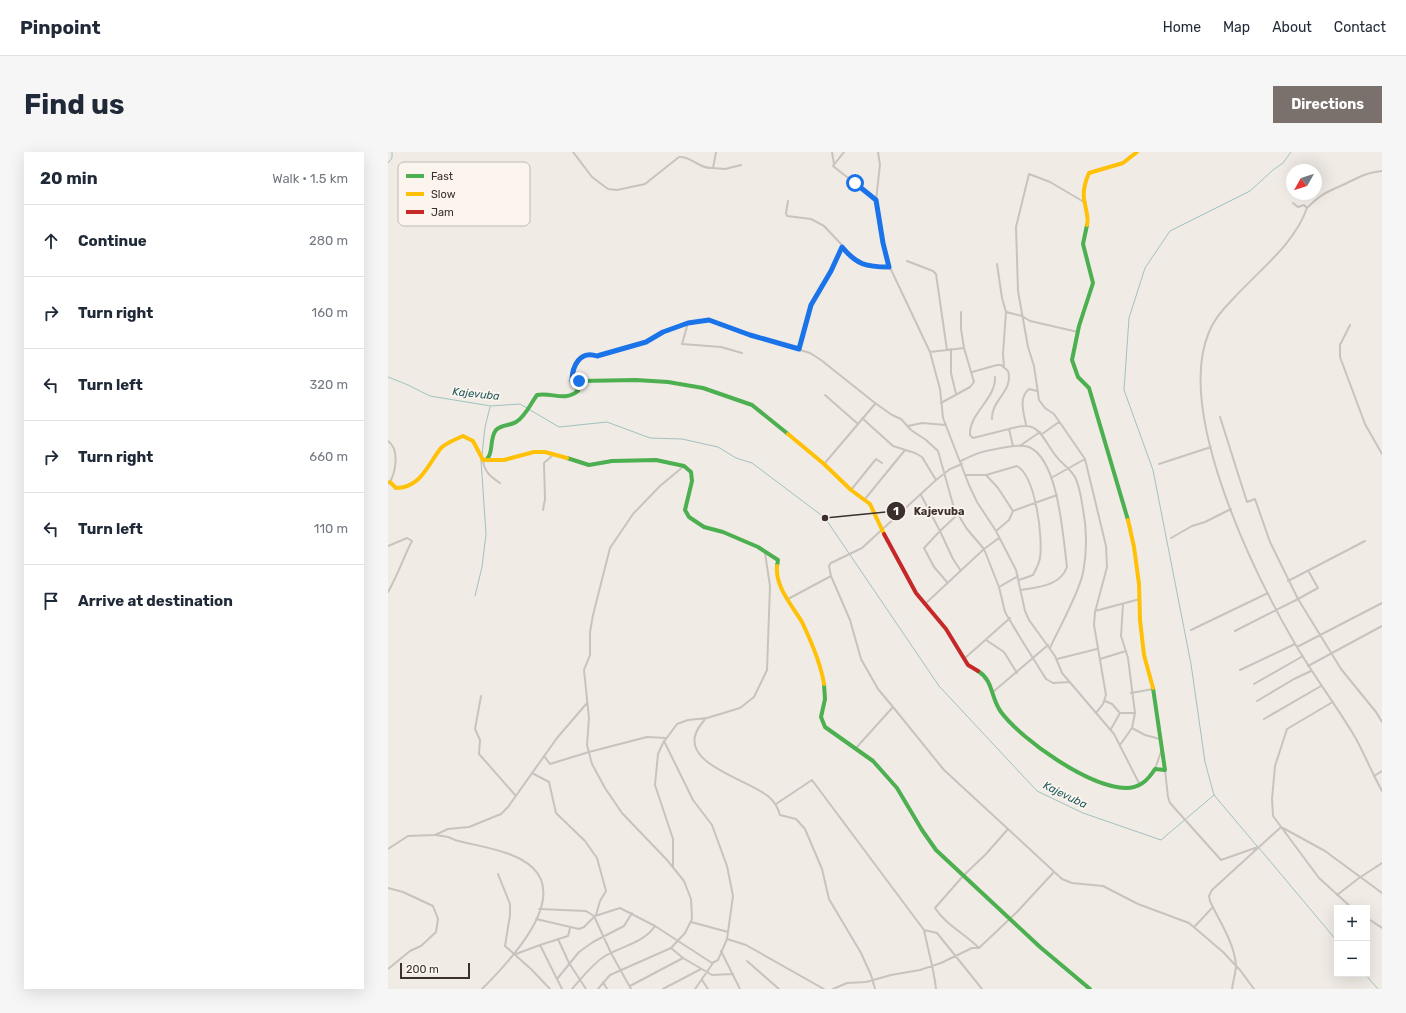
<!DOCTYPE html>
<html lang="en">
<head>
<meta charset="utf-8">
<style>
  :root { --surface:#fff; --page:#f6f6f7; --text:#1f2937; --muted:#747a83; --line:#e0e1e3; --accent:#7a716c }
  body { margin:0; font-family:Rubik,sans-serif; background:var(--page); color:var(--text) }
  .controls { position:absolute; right:12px; bottom:12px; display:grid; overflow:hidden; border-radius:0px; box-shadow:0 4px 16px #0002 }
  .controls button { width:36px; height:36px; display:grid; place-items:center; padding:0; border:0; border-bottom:1px solid var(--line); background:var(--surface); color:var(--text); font:20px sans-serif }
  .compass { position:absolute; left:898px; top:12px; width:36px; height:36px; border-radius:50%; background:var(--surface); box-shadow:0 4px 16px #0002; rotate:231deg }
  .scale { position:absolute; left:12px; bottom:10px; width:70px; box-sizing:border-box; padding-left:4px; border:2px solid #3b302b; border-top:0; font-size:11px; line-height:14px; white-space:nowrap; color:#3b302b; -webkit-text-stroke:3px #fbf5ee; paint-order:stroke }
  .stop { position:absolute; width:12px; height:12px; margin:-9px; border:3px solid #1a73e8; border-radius:50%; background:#fff }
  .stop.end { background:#1a73e8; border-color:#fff; box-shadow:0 1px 4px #0008 }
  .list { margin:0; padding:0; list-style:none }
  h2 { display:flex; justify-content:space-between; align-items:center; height:52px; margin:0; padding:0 16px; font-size:17px }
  h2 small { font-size:13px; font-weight:400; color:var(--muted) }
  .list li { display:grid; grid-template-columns:26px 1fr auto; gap:12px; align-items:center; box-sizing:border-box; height:72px; padding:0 16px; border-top:1px solid var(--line) }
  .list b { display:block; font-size:15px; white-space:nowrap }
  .list em { font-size:13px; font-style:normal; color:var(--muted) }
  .icon { flex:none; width:22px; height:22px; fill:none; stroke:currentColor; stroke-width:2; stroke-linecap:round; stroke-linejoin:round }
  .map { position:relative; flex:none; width:994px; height:837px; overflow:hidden; border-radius:0px }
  header { display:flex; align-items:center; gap:24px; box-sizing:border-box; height:56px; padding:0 20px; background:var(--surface); border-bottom:1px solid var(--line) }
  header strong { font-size:19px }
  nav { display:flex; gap:22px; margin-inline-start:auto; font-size:14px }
  .intro { display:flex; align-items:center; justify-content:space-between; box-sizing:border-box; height:96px; padding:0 24px }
  h1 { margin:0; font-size:28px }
  .button { padding:10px 18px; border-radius:0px; background:var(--accent); color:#fff; font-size:14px; font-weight:700 }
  main { display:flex; gap:24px; padding:0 24px }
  aside { flex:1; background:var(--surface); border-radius:0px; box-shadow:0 4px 16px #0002 }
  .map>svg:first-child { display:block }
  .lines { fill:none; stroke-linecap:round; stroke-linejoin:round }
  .stream { stroke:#a1c2c1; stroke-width:1 }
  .street { stroke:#c9c3be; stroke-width:2 }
  .fast { stroke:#4caf50; stroke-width:4 }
  .slow { stroke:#ffc107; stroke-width:4 }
  .jam { stroke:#c62828; stroke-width:4 }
  .route { stroke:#1a73e8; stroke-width:5 }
  .labels { text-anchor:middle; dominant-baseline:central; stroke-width:3.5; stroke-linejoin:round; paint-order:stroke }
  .water-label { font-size:11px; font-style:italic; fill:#1f5a5e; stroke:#fbf5ee }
  .key { fill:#fbf5ee; stroke:#c1bab4; stroke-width:1 }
  .key-label { font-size:11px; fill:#3b302b }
  .leader { fill:none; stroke:#3b302b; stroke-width:1.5 }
  .callout-dot { fill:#3b302b; stroke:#fbf5ee; stroke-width:1.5 }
  .mark-label { font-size:12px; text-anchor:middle; font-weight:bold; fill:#fff }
  .callout-label { font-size:11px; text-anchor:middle; font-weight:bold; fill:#3b302b; stroke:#fbf5ee; stroke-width:3.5; stroke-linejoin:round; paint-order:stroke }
</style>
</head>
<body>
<header>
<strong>Pinpoint</strong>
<nav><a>Home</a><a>Map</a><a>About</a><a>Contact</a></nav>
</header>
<div class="intro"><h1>Find us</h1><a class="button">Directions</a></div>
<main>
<aside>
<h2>20 min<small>Walk · 1.5 km</small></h2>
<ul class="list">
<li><svg class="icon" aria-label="ahead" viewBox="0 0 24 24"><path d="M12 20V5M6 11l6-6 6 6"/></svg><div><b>Continue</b></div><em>280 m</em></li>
<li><svg class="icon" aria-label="right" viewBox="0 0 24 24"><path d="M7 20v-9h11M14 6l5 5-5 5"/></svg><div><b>Turn right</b></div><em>160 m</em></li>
<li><svg class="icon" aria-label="left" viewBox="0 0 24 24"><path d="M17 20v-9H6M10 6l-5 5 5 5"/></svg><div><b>Turn left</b></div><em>320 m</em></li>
<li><svg class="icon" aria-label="right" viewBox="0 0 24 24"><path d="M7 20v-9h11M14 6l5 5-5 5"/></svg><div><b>Turn right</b></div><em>660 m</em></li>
<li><svg class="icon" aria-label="left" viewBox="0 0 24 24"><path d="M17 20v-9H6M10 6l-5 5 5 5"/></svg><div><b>Turn left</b></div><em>110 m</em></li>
<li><svg class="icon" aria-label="arrive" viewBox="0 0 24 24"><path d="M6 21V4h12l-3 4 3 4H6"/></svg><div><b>Arrive at destination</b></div></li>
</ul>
</aside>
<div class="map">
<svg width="994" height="837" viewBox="0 0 994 837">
  <rect width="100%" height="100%" fill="#f0ebe5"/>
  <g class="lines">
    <path class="stream" d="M0,11L4,6V0
      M0,225L20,233L42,244L103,254L132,252L171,275L219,270L262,286L294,287L330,295L348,306L364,311L437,366L551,534L649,639L695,661L773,688L826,643
      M94,303L97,275L102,255
      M87,444L94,415L98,382L93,308
      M869,694L826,643L817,610L803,512L765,318L736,238L741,166L757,116L782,79L862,39L885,18L895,11L903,0
      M871,696L949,789
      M977,822L990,837"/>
    <path class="street" d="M185,0L204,25L220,37L229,38L257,32L291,5C304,4 310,17 325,16
      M328,0L325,16L337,17L353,13
      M444,0L446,12
      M456,0L445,14L488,48
      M490,0L492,13L488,48L498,107L542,200L552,237L555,266L581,333L589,350L608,379L628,418L637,459L641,468L667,504L674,521L726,582L752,633
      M400,49L398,61L399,64L423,67L436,74L470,110L486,115H501
      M696,50L662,30L641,22L628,75L630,139L640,195L646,214L651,248L657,256L666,262L697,307L718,394L719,415L707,460L706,473L718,543L715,552L708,561
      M905,51L910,55L916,53L919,56C906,93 870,119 844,148C835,157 826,167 821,180C787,260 865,419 906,490C925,523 948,553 967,585C977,603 984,621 994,639
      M919,56C935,40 940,40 959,31C973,24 978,21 994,19
      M519,109L545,119L548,122L559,198
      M609,112L614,146L618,160L615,202L616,215
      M618,160L634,164L642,169L690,180
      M300,171L294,192L333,195L354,201
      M962,173L952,193V205L977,272L994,302
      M411,197L423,153L443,119L454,95
      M563,197V221L568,242
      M542,200L576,196
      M584,220L609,213H613L620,219C626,239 603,248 604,267
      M607,225C608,247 581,261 582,283L585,286L621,277
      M187,233L184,229C184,214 192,198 209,204L257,190L275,180L300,171L321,168L362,183L422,201L433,208L487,251L504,263L513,267L523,278L538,288L550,299L566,356L579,377L596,397L611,435L617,460L633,487L658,527L665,531L682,530
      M437,243L470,272
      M553,251L582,235L586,230L576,196L573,177V160
      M832,265L859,350L867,347L882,390L910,447L847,479
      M474,266L505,294L527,301L534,305L548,328
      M638,273C636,261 630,246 641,237L649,239
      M520,274L534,271L558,273
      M654,282L671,270
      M0,289C12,297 8,323 0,332
      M633,293L652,280
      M625,294L621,277C650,268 651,280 665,300C671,310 681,315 687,325C692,335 693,346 695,357C699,378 699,400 695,421C690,443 672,474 662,496
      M95,308C96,320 103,325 112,331
      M573,309C588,301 596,299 613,296C622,294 632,292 641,295C671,308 675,386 679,415C672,434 651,435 633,438
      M436,312L487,252
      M771,312L823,295
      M578,323H598L629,314C648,325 655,386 652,406C651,412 648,417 645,423L631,428
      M598,323L610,336L625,359L621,368L608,379
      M663,326L697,307
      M463,338L488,307L494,311
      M533,343L552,379L536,396L546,415L559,430
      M477,347L517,298
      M155,358L157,347L156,311L165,303
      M625,359L669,343
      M569,363L552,379L565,407L573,419
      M783,386L804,374L817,370L843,357
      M0,394L19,386L24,389C15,406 10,423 0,440
      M921,420L930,436L910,447L953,517L988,560L994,570
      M443,424L462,468L473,507L490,537L505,555
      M900,429L977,389
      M611,435L630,424
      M400,447L443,424L441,414L443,411L474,396L548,328L562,317L574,312
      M537,452L596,397L611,386
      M707,459L752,447
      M803,478L880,441
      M598,488L616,500L629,521
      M909,495L994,451
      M577,506L622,466
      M669,507L709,497
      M712,507L738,499
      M920,514L994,474
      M852,518L907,492
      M866,532L915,504
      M605,540L660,493
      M743,541L765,537
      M93,544L87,577L92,588L91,602L128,644
      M717,549L724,552L732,561L723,577
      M869,549L906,527L923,519
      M943,551L899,577L887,614L884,647L885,664L931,726L964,756
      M732,561H747
      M318,566C315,570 310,575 308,581C295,613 364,629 381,645C387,650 390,656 392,663L408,667L417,677L434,717L441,747L473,801L483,823L487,837
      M876,567L933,534
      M744,576L757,583L772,587
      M276,589L305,648L324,673L339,714L345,744L339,787
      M732,593L744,576L747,561L740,506L733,484L735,452
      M468,596L505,555L556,618L620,677
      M156,604L162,612L201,600L259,585L278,586
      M767,617L774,597
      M777,618L780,645L782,651L833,708L870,695
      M144,621L161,630L168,661L197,689L209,706L218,739L212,749L208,763
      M986,624L994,619
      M388,652L424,628L536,778C540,798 546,817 548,837
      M895,676L937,699L994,741
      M48,683C52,684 56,684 60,685C64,686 67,689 71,689C93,695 128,699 145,716C180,750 117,814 94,837
      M0,697L20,684L47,683L60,677L81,675L113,662L120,655L169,586L199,551
      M285,715V687L267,633L270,602L275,591L289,572L300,568L319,566L352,556L366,545L379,518L382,434L377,401
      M110,722L122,752V763L117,794L143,817L162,837
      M0,736L15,740L45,754L50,767L48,780L33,794L22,799L0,817
      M949,743L971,726L994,711
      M151,757L198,759L206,764L223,801L243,837
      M979,766L994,776
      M148,767L191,777L196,775L207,764L232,756L267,774L324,811L330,808L339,787L358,793L436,837
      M303,770L340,780
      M807,774L825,755
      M536,778L549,781L594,837
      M170,787L181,811L198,837
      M152,793L180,784L182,776
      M283,796L295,806L324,823L345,822
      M591,796C577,782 558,773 547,756L576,723L598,702L620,677L674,727L684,731L715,734L750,752L801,771L835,800L852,818L866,837
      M333,799L352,837
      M128,802L152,793L174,837
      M359,809L391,837
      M169,827L191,800L205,790L236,774L244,761
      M314,828L320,837
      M215,830L219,837
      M242,834L295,806
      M184,837C194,826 204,812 217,804C232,795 257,790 267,774
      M210,837L222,823L283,796L297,781L304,767L303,747L296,729L279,708L234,661L217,636L204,612L199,593L201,566L196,518L202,503V480L205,463L222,396L245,362L272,334L296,314
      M275,837L313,817
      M307,837L325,811
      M445,837L459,831L478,830L503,823L532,818L553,811L584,796H591L629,760L665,721
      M844,837C845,829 848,820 848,813C846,790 831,769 822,749L821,744L824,738L893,675"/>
    <path class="fast" d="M699,73L695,92L705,131L691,174L684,208L690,225L701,236L740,368
      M179,306L201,313L224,309L268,308L296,314L303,320L304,329L297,358L301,365L316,375L335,380L370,395L390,408L389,414
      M99,307C106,300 101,287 108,278C114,272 122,274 128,270C137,265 143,251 149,243C164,240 176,250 190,239L187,233L191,229L248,228L280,230L315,236L364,253L400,282
      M590,519C606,529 602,545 613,560C635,589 701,635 738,636C752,636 760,628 767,617L777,618L765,536
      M436,532L437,547L433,565L437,575L485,609L509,636L534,678L548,698L652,795L702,837"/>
    <path class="slow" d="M699,73C701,65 698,60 697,52C694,42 697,30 701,21L735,11L749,0
      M400,282L436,312L463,338L482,352L496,382
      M2,330L8,336C33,336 40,312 53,296C58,291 68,287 75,284L85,289L95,308H116L146,300H157L179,306
      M740,368L746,395L751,432L752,468L756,503L765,536
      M389,414C387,435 404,453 414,470C423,489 433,512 436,532"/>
    <path class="jam" d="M496,382L528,441L558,477L580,513L590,519"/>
  </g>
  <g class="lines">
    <path class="route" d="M191,229L187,233L184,229C184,214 192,198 209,204L258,190L275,180L300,171L321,168L362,183L411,197L423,153L443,119L454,95C469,113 478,115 501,115L495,91L488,48L467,31"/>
  </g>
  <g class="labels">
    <g class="water-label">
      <text transform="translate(88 242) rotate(6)">Kajevuba</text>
      <text transform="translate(677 643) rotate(26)">Kajevuba</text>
    </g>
  </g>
  <rect x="10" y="10" width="132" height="64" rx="6" class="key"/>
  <rect x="18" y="22" width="18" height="4" fill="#4caf50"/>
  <rect x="18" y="40" width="18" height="4" fill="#ffc107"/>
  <rect x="18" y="58" width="18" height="4" fill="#c62828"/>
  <g class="key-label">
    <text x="43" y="28">Fast</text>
    <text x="43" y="46">Slow</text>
    <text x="43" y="64">Jam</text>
  </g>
  <path class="leader" d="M437 366L508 359"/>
  <g class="callout-dot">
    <circle cx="437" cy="366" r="4"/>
    <circle cx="508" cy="359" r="10"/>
  </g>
  <g class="mark-label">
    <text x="508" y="363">1</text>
  </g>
  <g class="callout-label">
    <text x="551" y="363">Kajevuba</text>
  </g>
</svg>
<div class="controls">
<button>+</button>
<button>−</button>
</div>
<svg class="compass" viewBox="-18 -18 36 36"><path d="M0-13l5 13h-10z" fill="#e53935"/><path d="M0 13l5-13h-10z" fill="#747a83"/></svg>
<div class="scale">200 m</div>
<div class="stop" style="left:467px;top:31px"></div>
<div class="stop end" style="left:191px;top:229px"></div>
</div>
</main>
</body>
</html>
